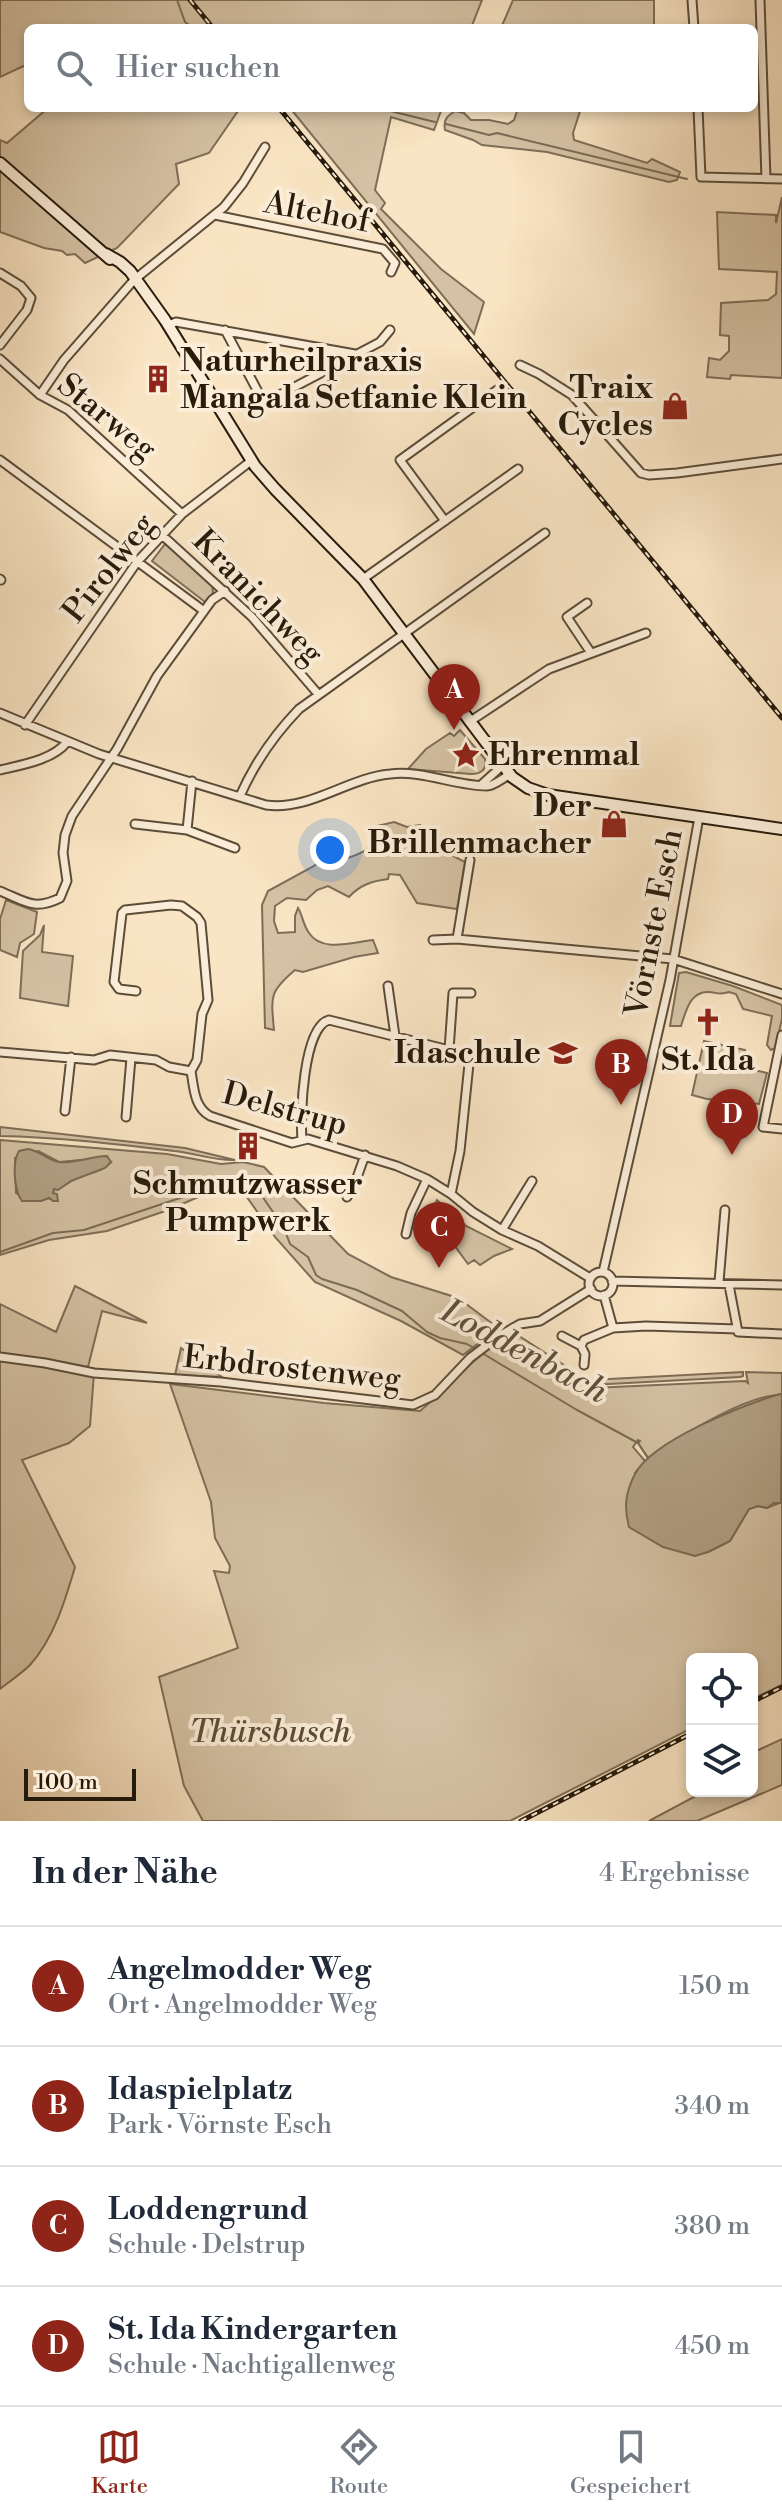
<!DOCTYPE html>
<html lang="de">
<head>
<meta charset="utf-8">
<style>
  :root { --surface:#fff; --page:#f2f2f3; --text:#1f2937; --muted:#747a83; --line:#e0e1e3; --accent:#8f2418 }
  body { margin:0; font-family:"Libre Bodoni",serif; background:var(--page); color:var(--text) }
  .controls { position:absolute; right:24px; bottom:24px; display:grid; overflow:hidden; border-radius:12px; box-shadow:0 4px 12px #0003 }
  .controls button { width:72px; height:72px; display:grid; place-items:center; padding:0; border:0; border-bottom:2px solid var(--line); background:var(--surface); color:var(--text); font:40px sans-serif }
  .scale { position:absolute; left:24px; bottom:20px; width:112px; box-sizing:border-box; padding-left:8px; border:4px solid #271b0b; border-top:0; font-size:22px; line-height:28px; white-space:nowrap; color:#271b0b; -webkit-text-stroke:6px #fbedd8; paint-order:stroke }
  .you { position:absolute; left:330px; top:850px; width:28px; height:28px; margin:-20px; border:6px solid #fff; border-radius:50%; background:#1a73e8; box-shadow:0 0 0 12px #1a73e833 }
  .badge { display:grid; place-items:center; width:52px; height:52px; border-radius:50%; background:var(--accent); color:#fff; font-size:26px; font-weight:700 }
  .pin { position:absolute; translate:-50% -66px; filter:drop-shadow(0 2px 4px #0008) }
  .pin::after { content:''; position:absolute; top:42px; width:28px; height:24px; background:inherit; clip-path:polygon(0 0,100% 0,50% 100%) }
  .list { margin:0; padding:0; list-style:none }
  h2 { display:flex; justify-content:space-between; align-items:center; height:104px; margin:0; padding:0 32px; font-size:34px }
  h2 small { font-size:26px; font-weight:400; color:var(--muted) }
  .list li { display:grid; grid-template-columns:52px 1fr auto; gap:24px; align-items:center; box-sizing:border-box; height:120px; padding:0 32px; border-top:2px solid var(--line) }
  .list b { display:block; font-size:30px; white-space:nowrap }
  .list p { margin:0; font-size:26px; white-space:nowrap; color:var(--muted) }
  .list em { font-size:26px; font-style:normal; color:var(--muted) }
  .icon { flex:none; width:44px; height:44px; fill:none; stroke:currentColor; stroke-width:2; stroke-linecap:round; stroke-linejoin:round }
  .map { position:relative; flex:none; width:782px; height:1821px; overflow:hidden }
  .search { position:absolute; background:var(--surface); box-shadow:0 4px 12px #0003; left:24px; right:24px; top:24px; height:88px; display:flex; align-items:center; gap:20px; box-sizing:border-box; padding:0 28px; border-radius:12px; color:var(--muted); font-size:30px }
  .sheet { height:584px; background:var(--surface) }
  nav { display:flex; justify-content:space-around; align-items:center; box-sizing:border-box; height:112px; border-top:2px solid var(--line); background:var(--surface); font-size:22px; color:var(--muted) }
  nav a { display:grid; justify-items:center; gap:4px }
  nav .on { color:var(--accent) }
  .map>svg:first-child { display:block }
  .green { fill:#d5c2a4; stroke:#7e6e58; stroke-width:2; fill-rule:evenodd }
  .water { fill:#b2a084; stroke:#7a6b54; stroke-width:2 }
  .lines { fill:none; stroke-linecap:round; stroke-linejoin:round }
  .stream { stroke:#7a6b54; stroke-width:2 }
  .street-casing { stroke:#5c4d39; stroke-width:11 }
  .secondary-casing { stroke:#271b0b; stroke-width:14 }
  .street { stroke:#fbedd8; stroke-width:7 }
  .secondary { stroke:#fbedd8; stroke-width:10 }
  .rail-casing { stroke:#271b0b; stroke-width:5 }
  .rail { stroke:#fbedd8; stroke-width:2; stroke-dasharray:6; stroke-linecap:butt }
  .labels { text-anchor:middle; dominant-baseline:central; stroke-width:8; stroke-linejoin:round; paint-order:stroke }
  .street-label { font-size:32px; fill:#271b0b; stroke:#fbedd8 }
  .poi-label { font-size:32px; font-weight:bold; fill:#271b0b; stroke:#fbedd8; text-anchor:end }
  .park-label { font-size:32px; font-style:italic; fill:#5b4d39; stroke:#fbedd8 }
  .water-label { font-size:34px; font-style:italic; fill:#5f503b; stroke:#fbedd8 }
</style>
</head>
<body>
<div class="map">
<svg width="782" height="1821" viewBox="0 0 782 1821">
  <rect width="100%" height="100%" fill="#f9e4c3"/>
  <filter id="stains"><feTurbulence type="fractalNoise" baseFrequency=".0025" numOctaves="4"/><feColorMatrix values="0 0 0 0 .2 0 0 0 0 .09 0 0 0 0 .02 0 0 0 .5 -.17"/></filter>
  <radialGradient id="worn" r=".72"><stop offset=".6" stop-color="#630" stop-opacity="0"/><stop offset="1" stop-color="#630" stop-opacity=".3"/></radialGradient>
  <path class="green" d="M0,0H482L471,28H28V64L0,77Z
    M513,0H654V28H501Z
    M48,108H240L209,153L176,164L179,184L117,248L85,263L75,254L67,255L62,251L44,248L0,232V140L7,143Z
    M290,108H442L434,130L391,117L375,190L385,203L381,209L441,269L484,302L474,334Z
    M518,108H581L573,133L574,140L647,163L652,159L680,172L677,180L669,182L547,152L482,145L473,140L445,130C443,120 447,116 455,111L464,113L471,120H489L508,124L514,120Z
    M782,197V378L731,375L730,379L707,377L709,358L720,360L729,351V336L720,335L721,303L768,300L776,294L777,272L719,269L717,212L776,215V223Z
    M165,544L212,583L213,593L205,602L152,561Z
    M460,730L485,759C487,770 481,774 471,774L408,769L426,749L450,733L454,736Z
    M394,822L407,827L420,825L439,841L436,847L465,862L457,909L417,903L400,875L389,874L388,879C372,881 360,885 349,897L328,886L317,890L306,900L287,898L275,906L274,921L278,933L295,932V916L298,908C303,916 303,925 309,933C322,953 353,942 373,940L378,953L354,957L303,972L295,970C269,992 271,996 274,1030L265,1028L262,905L268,891L314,866L327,855H335L342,860C365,852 373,851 377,826Z
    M6,900L37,912L34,934L20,943L17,957L0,950V919Z
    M44,925L42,952L73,956L68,1006L20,998L23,951L40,935Z
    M686,972L733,986L782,1005V1019L775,1048L771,1050L767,1045L772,1016L743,1009L736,994L729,992C721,995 718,993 709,992C690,991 686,1011 681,1026H670L679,973Z
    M704,1041L745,1050L741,1067L767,1073L759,1104L707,1099L692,1095Z
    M0,1127L185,1148L235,1160C214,1161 195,1153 174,1151C116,1144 58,1137 0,1136Z
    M0,1140L167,1154L221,1164L243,1162L264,1167L348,1254L391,1277L458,1298L501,1330L484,1339L463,1355L401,1321L315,1282L275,1237L244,1193L203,1195L168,1210L107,1231L49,1240L0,1255ZM38,1151L59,1162L91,1159L111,1162C101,1174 86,1172 73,1180C65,1184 63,1188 54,1189L52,1199L48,1198C36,1204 27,1198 16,1193L15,1158Z
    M437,1200L466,1226L512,1249L494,1256L480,1265L474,1260L468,1264L454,1245L441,1244L437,1240L432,1242L425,1240L421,1232Z
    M75,1286L147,1323L102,1311L88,1367L51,1360L55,1365L94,1373L90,1426L69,1443L22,1460L75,1567C65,1601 54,1638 30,1665C21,1674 10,1681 0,1689V1304L56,1332Z
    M513,1332L576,1373L573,1376L505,1337Z
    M500,1340L591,1388L745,1381L748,1383L746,1372L782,1373V1395C747,1394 678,1438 648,1458L638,1443L640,1441L638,1440L633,1447L645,1461L635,1473L708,1552L730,1541L749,1509L758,1506L767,1508L782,1502V1685L752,1699V1659H692V1728L510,1821H203L184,1786L159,1677L238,1648L214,1571L229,1573L230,1566L215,1538L211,1502L170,1384L324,1403L420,1411C448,1388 471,1360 500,1340Z
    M181,1348L222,1377L175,1375Z
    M743,1372V1376L740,1377L590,1385L578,1379L580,1375L590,1380Z
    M782,1739V1785L697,1821H649L705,1791H752V1753Z"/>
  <path class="water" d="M28,1149C40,1151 48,1160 59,1162C75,1164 91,1156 107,1156L111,1162L105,1168L71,1181L58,1190L54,1189L53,1193L57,1194L58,1201H53L49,1198L41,1201H22C14,1191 12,1162 19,1151Z
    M780,1394L782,1395L781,1503H774L767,1508L758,1506L749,1509L730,1541L708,1552L695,1556L663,1547L629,1527C624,1508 625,1493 635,1474C653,1440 743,1405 780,1394Z"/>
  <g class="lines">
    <path class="stream" d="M177,0L185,22L193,28
      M378,108L435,122
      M446,124L489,135L497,133L687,179
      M0,1252L53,1233L84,1230L204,1190L252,1186L262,1196L284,1228L290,1244L308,1257L316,1275L322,1279L357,1290L402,1311L427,1332L440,1338L467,1344L476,1349
      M482,1353L577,1410L638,1443L648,1458"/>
    <defs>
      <path id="street" d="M692,0L694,28
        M760,0L766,179
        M698,108L701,177L782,179
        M215,215L383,249L395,263L391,272
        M0,273L21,286L31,298L27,310L0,345
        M168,325L176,322L355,354
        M225,330L264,403L380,342L390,330
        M0,359L40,395L68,410L182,514
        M520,365L539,374L572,395L641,473L649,475L677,473L782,459
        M40,395L64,360L134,280L224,207L243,183L265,147
        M0,460L204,611
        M445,521L400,460L497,390
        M162,535L252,617L318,694
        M0,579L1,580
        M363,579L518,469
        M587,603L567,617L591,653
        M0,713L99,754L266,805C310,811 347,778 390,774C423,770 455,786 487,786C494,786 503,778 509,775
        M469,722L549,669L646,633
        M25,725L137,562L182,514L251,461
        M0,770C21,765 53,760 67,742
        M482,784L502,766
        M240,796C255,762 274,735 299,709L545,533
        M135,824L187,830L235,848
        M187,830L192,781
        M0,891C25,901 34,911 60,898L67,881L63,853L65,835L72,816L117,749L157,676L212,600L225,591
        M457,939L470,860
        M433,940L457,939L673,959L782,994
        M388,986L395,1036
        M136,991L119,989L114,982L122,913L125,910L171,905L182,906L197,917L201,923L208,1000L202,1014L197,1060L191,1071
        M782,1035L763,1127L782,1129
        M449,1050L453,993H471
        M0,1052L94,1060L110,1055L156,1060L169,1067L191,1071C194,1088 194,1107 210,1116L292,1143L308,1139L397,1166L427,1179L451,1194L473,1212L502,1230L538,1246L590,1278
        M65,1111L71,1057
        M126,1117L131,1058
        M302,1140C300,1116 303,1027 329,1020L461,1053L467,1057L469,1064L460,1151L451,1194
        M347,1197L354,1186L365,1155
        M502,1230L532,1181
        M406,1234L411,1213L427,1179
        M603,1272L670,980L699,817
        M589 1284a12 12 0 1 1 24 0a12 12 0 1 1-24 0Z
        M612,1281L782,1285
        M719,1282L725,1210
        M729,1285L738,1332L782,1334
        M604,1295L613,1328L646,1326L737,1329
        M562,1336L581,1346
        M0,1357L45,1363L94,1373L221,1382L413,1405L435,1395L470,1358L499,1336L520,1324L540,1321L591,1289
        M584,1365L585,1354L581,1346L584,1340L613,1328"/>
      <path id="secondary" d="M0,163L110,259
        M106,254L120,262L130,271L165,320L255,466L275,489L363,579L512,777L528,788L548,795L782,829"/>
    </defs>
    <use href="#street" class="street-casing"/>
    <use href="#secondary" class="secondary-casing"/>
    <use href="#street" class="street"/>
    <use href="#secondary" class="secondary"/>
    <defs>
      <path id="rail" d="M190,0L213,28
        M279,108L782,718
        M752,1702L782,1687
        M521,1821L692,1733"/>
    </defs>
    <use href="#rail" class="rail-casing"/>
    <use href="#rail" class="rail"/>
  </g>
  <defs>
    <symbol id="building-bare" viewBox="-9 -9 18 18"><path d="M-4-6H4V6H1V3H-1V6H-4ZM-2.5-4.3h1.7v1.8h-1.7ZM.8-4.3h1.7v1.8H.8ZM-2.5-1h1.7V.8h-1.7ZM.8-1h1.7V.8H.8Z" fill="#8f2418" stroke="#fbedd8" stroke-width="2.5" paint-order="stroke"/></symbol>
    <symbol id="shop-bare" viewBox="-9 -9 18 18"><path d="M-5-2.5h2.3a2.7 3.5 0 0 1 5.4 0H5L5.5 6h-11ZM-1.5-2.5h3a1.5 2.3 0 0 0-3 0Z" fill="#8f2418" stroke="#fbedd8" stroke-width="2.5" paint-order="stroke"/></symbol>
    <symbol id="sight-bare" viewBox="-9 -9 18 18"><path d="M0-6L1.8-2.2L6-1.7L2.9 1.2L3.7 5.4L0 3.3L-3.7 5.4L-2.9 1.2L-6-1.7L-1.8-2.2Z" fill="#8f2418" stroke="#fbedd8" stroke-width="2.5" paint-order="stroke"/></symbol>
    <symbol id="church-bare" viewBox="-9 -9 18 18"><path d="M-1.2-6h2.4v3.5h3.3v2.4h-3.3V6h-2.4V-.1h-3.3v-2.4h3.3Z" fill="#8f2418" stroke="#fbedd8" stroke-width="2.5" paint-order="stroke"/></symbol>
    <symbol id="school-bare" viewBox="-9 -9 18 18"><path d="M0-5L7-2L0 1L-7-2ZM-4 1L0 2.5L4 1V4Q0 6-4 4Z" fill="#8f2418" stroke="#fbedd8" stroke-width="2.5" paint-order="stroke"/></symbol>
  </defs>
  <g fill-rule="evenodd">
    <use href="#building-bare" x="138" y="359" width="40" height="40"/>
    <use href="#shop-bare" x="655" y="386" width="40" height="40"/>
    <use href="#sight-bare" x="446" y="735" width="40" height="40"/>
    <use href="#shop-bare" x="594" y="804" width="40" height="40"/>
    <use href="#church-bare" x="688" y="1002" width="40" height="40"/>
    <use href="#school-bare" x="543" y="1033" width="40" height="40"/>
    <use href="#building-bare" x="228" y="1126" width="40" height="40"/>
  </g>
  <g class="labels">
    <g class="street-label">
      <text transform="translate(317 212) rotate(11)">Altehof</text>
      <text transform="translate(107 417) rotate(39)">Starweg</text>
      <text transform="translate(109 568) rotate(-52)">Pirolweg</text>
      <text transform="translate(258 597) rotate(46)">Kranichweg</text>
      <text transform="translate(654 923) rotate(-79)">Vörnste Esch</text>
      <text transform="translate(285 1109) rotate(15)">Delstrup</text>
      <text transform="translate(292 1368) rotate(6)">Erbdrostenweg</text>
    </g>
    <g class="poi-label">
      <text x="180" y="361" text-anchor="start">Naturheilpraxis<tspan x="180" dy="37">Mangala Setfanie Klein</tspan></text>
      <text x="653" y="388">Traix<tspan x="653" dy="37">Cycles</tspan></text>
      <text x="488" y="755" text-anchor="start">Ehrenmal</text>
      <text x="592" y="806">Der<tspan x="592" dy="37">Brillenmacher</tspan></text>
      <text x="541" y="1053">Idaschule</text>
      <text x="708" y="1060" text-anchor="middle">St. Ida</text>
      <text x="248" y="1184" text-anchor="middle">Schmutzwasser<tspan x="248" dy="37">Pumpwerk</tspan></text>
    </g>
    <g class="park-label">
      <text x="270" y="1732">Thürsbusch</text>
    </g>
    <g class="water-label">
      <text transform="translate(524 1352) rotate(28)">Loddenbach</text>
    </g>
  </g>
  <rect width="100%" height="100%" filter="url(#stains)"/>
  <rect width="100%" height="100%" fill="url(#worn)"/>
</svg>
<div class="controls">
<button><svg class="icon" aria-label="locate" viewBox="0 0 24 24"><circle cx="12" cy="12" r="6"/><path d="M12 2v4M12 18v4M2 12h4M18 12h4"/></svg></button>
<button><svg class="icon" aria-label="layers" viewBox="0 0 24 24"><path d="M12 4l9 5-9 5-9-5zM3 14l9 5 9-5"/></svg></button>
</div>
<div class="scale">100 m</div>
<div class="you"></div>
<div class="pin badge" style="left:454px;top:730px">A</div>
<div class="pin badge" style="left:621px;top:1105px">B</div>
<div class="pin badge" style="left:439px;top:1268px">C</div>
<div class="pin badge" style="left:732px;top:1155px">D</div>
<div class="search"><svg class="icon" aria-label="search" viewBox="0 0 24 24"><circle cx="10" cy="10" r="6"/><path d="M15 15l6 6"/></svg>Hier suchen</div>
</div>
<section class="sheet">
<h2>In der Nähe<small>4 Ergebnisse</small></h2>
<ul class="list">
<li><span class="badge">A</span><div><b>Angelmodder Weg</b><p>Ort · Angelmodder Weg</p></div><em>150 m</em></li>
<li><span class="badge">B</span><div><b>Idaspielplatz</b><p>Park · Vörnste Esch</p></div><em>340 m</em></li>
<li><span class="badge">C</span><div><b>Loddengrund</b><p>Schule · Delstrup</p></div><em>380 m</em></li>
<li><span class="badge">D</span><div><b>St. Ida Kindergarten</b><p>Schule · Nachtigallenweg</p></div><em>450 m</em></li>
</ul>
</section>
<nav>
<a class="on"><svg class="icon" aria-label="map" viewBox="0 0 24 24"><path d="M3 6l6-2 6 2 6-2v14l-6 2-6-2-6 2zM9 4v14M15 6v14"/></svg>Karte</a>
<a><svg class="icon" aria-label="directions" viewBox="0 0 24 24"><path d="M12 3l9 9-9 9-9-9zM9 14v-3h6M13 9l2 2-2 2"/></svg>Route</a>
<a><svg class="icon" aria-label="saved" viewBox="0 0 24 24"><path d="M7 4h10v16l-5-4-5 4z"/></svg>Gespeichert</a>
</nav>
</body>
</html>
